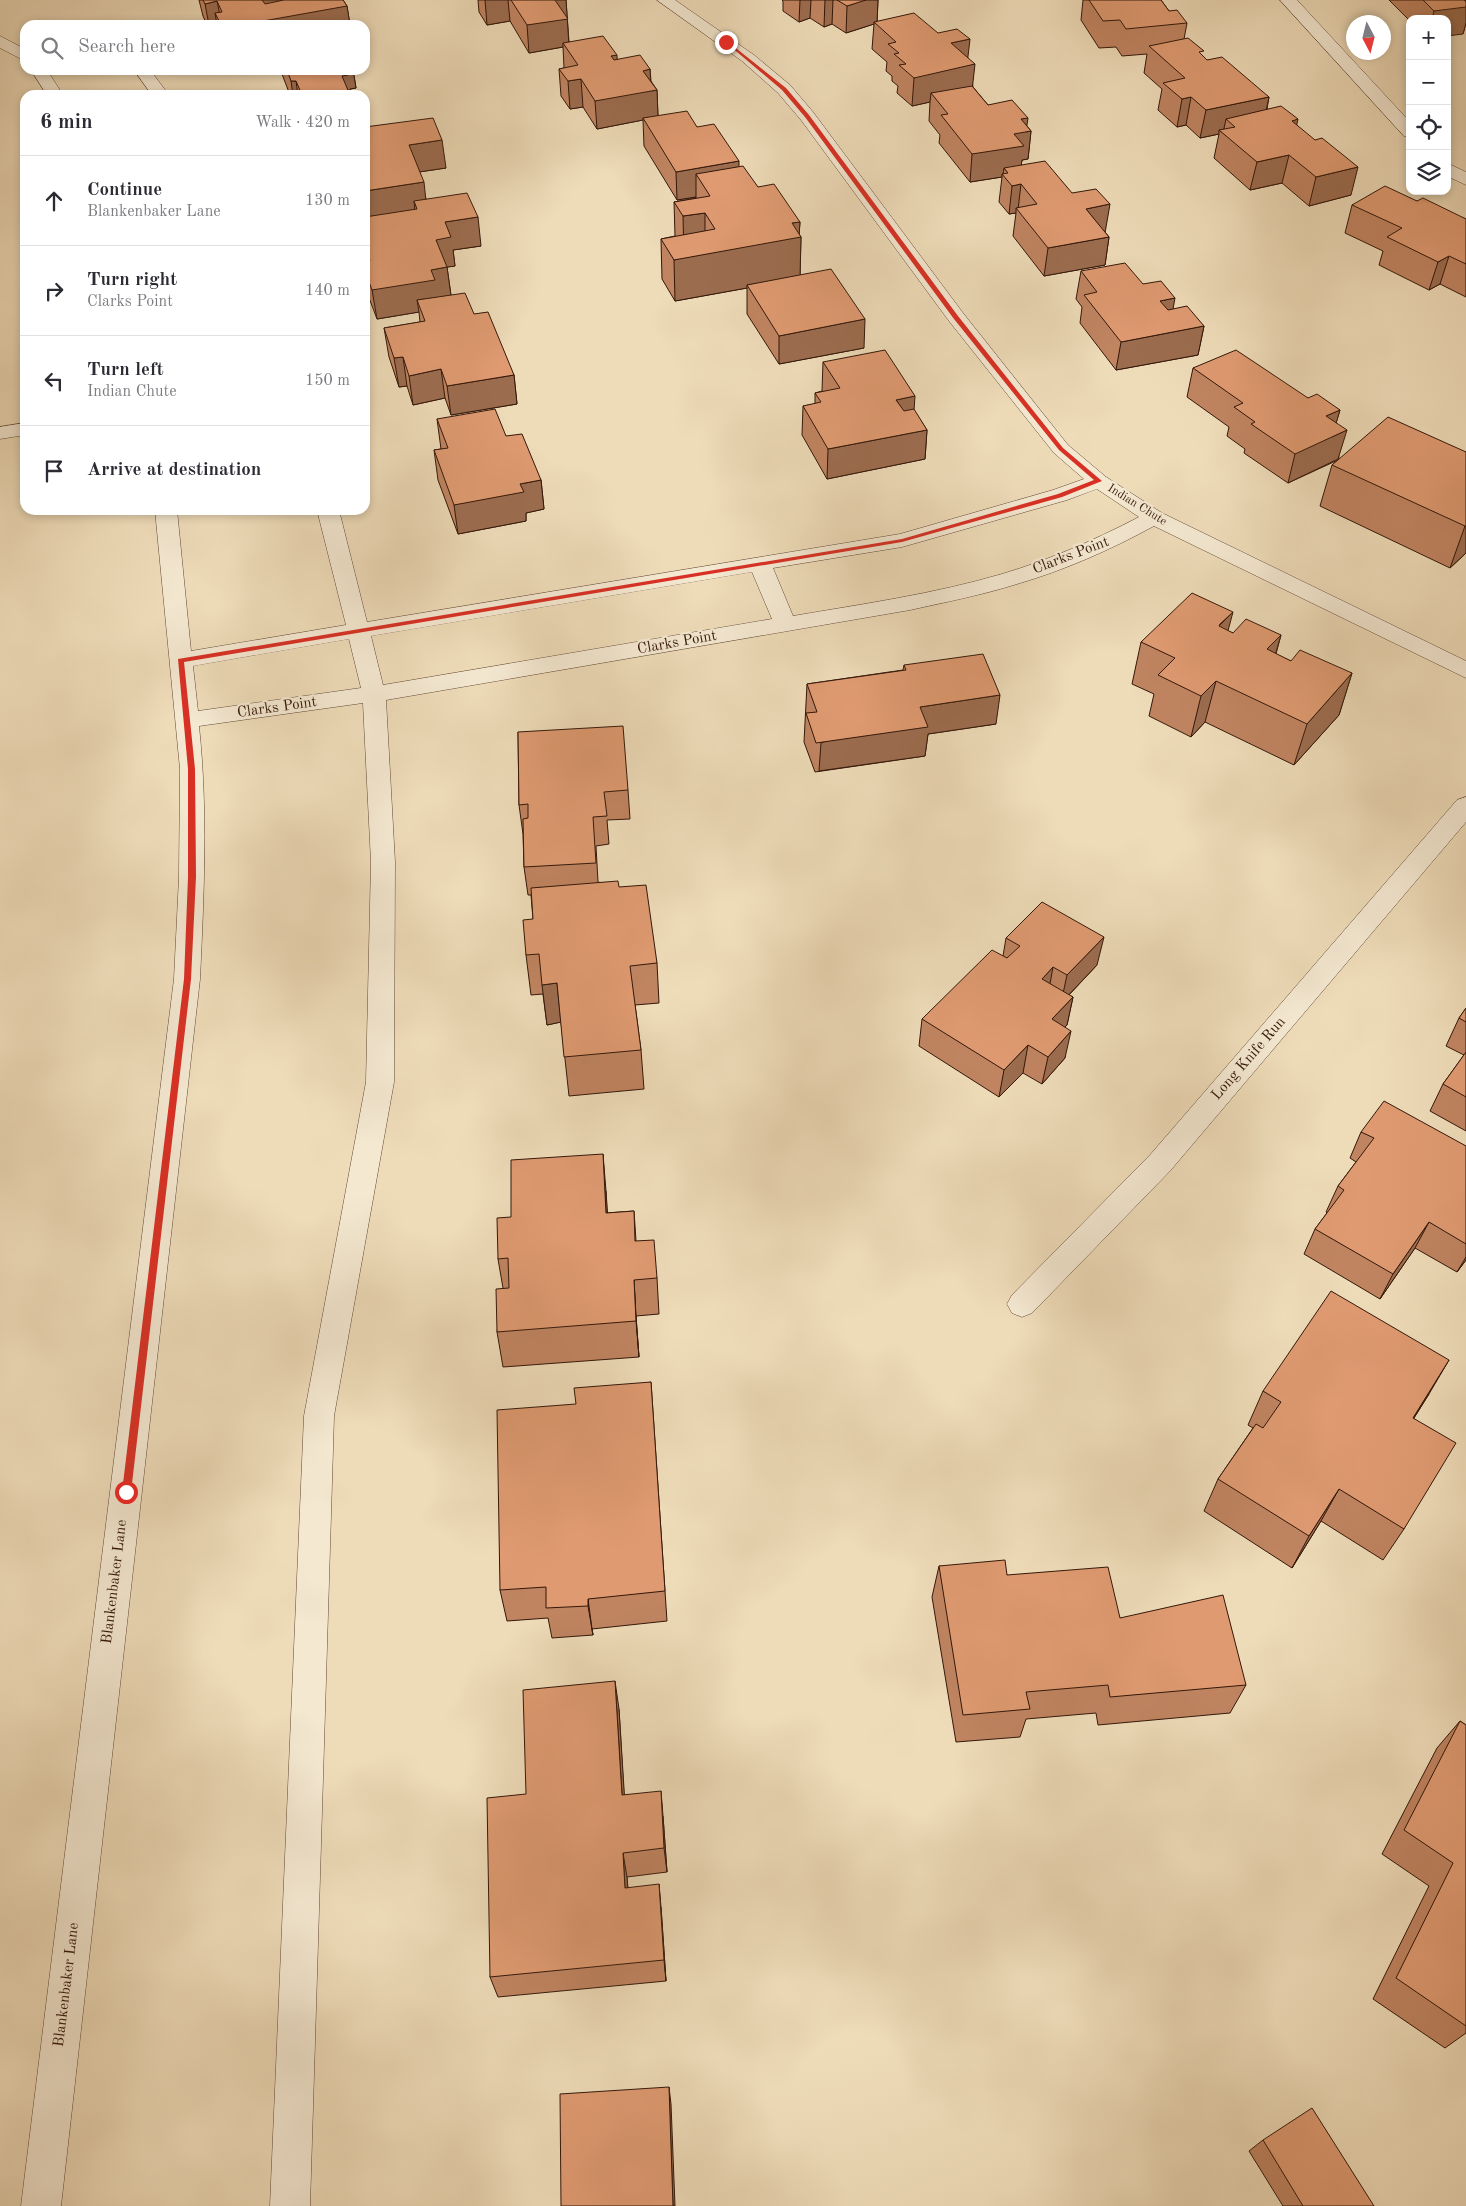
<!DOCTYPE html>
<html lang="en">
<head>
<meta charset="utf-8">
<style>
  :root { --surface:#fff; --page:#f7f7f7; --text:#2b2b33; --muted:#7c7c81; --line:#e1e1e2 }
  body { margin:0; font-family:"Old Standard TT",serif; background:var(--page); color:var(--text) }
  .controls { position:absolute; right:15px; top:15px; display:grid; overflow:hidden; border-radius:10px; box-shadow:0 2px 8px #0003 }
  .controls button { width:45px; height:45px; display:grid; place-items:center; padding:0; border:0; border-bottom:1px solid var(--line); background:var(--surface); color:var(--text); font:25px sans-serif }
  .compass { position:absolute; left:1346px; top:15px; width:45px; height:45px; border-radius:50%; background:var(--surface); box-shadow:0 2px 8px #0003; rotate:173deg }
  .stop { position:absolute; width:15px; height:15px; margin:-11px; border:4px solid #d93025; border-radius:50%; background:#fff }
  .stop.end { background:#d93025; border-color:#fff; box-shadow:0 1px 5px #0008 }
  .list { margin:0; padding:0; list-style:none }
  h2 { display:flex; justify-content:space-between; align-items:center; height:65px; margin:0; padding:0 20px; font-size:21px }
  h2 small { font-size:16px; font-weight:400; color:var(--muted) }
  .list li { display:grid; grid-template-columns:32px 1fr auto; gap:15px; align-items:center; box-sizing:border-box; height:90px; padding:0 20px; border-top:1px solid var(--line) }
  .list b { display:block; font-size:19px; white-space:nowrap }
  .list p { margin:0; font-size:16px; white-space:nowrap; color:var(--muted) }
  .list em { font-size:16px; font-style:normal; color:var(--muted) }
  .icon { flex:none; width:28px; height:28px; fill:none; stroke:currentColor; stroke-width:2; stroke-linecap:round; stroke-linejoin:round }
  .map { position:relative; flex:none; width:1466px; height:2206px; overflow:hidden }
  .search { position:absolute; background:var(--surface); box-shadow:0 2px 8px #0003; left:20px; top:20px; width:350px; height:55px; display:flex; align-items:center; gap:12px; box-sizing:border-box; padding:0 18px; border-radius:15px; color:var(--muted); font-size:19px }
  .panel { position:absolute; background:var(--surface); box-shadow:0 2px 8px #0003; left:20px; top:90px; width:350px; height:425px; border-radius:15px }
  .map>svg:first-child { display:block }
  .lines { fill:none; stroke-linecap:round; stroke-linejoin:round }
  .minor-casing { stroke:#624835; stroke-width:1 }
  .minor { fill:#f4e8d1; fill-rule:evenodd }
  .wall { fill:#c08461; stroke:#331709 }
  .shaded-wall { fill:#9c6c4f; stroke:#331709 }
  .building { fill:#df9a71; stroke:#331709 }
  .route { fill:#d93025 }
  .labels { text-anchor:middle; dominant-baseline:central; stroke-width:4.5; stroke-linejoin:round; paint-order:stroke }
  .far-street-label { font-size:12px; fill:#331709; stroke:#f4e8d1 }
  .street-label { font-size:15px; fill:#331709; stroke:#f4e8d1 }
</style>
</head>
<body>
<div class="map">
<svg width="1466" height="2206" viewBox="0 0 1466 2206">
  <rect width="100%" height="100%" fill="#eedbb8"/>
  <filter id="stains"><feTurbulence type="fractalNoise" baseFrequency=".004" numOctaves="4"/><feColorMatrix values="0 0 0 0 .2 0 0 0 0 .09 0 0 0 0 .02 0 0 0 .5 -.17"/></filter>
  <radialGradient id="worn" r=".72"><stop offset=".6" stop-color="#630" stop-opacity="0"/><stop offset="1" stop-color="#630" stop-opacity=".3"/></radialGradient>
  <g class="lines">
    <defs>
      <path id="minor" d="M657,0H675L754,55L790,85L813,112L963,313L1068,445L1106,477L1162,513L1466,661V678L1154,526C1110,550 1065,570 1017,584C982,595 946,602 910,610L386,700L395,862L394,1082L334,1416L310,2206H270L304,1416L366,1082L371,862L363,703L199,726C208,810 204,895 200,979L61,2206H21L174,979L179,877L180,769L155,510H177L191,651L346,625L317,510H339L367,622L900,534L1053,490L1084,479L1054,453L949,321L801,120L778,93L742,61ZM1097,489L1139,517C1095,540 1049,560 1002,574C934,594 863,604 793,616L773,568L902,547L1067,500ZM752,572L772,619L383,685L371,636ZM349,639L361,688L198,711L193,666Z
        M1280,0H1297L1410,122V137L1404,136Z
        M0,36L25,49V61L0,48Z
        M31,70H47L63,95H47Z
        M134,70H150L169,95H152Z
        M1447,163L1466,172V185L1447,176Z
        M25,423V435L0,439V427Z
        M1466,797V822L1170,1171L1032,1313L1022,1317L1012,1313L1007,1304L1012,1295L1150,1155L1457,800Z"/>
    </defs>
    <use href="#minor" class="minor-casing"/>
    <use href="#minor" class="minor"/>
  </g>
  <path class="wall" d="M199,0H343L347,6L350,25H207L203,16Z
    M478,0H566L569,42L617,59L650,69L651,81L657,90L658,116L697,127L739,167L758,187L800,222L799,234L801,237L800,275L864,348L779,364L747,314V288L675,301L662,279L661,239L675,236L674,202L696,198V197L677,200L644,146L643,120L597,129L583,107L570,109L561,96L559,69L564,68L563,47L529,53L510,21L487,25L479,12Z
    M782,0H878L877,21L968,58L973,87L988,105L1027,126L1031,131L1028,159L1022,160L1021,165L1105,232L1109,237L1105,265L1044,276L1013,236L1016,213L1009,214L999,202L1002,177L970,182L939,143L940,135L929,121L930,102L912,106L897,93L898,86L892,81V76L886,71L887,62L872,49L874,24L846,33L832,24L824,27L810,18L799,22L783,11V1Z
    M1083,0H1161L1169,11L1187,23L1184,39L1207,60L1269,97L1267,109L1297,125L1351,195L1309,206L1282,183L1250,190L1214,158L1219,134L1200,138L1186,125L1177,127L1158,110L1162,89L1144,73L1147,54L1122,56L1116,47L1099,48L1081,20Z
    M1389,0H1466V23L1463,34L1447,19H1410V21Z
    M281,70H353L356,88L350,89L351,95H290L282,74Z
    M365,127L446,168L419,172L426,199L481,246L453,250L455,266L447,267L451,295L474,314L514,375L517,404L451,415L445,398L413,405L407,386L399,387L389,357L384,328L420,322L419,312L377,319L366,290L365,282Z
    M1417,201L1466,219V297L1440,284L1429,290L1379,265L1383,251L1345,233L1352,205Z
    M1081,271L1143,284L1173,309L1204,326L1198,355L1116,370L1080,323L1082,307L1076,299Z
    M823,362L914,410L927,430L925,459L827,479L802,435L803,406L815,404V393L822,391Z
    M1193,368L1308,398L1340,410L1336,423L1339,459L1466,452V553L1450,568L1320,506L1332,465L1338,460L1288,483L1244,453L1245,449L1227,436L1229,427L1187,397Z
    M437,419L506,436L541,480L544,509L526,513V521L458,534L438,480L434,450L441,449Z
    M1228,631L1233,633L1281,635L1276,654L1291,661L1352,673L1339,715L1294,765L1205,722L1191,737L1149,716L1154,694L1132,684L1141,642Z
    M904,665L996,724L928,734L925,756L815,772L804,742L807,684L903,670Z
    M518,732L628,790L630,819L607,820L609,844L596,846L598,882L619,887L657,963L659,1003L635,1005L641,1050L644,1089L569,1096L561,1022L547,1025L543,994L531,995L526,955L533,919L531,895H528L524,867L523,834L519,805Z
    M1006,938L1097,965L1069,995L1073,997L1067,1025L1065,1027V1058L1042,1084L1023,1073L999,1097L919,1046L922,1019L1003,956Z
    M1466,1008V1131L1430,1111L1443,1084L1464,1055L1446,1046L1459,1018Z
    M1361,1132L1466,1146V1260L1457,1272L1415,1248L1380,1299L1304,1254L1315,1229L1327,1213L1326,1212L1338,1186L1356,1162L1350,1158Z
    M606,1191L607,1213L634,1211L636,1241L657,1278L659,1314L636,1316L639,1357L503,1367L497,1332L503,1288L498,1259L511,1217Z
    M651,1382L667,1621L592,1629L593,1635L552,1638L548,1618L507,1621L500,1590L576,1404Z
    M1263,1391L1429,1394L1414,1418L1404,1529L1383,1560L1321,1521L1292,1568L1204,1511L1218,1479L1253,1428L1248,1425Z
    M939,1566L1007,1575L1120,1618L1246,1685L1230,1713L1098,1725L1096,1713L1026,1719L1020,1737L956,1742L932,1597Z
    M619,1709L624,1795L663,1816L667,1872L627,1877L628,1888L661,1907L666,1981L498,1997L490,1977L526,1794Z
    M1460,1721L1466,1725V2033L1445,2048L1373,1999L1429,1886L1382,1854L1437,1748Z
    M1263,2140L1374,2206H1283L1249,2151Z"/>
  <path class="shaded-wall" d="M260,0H311L347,6L350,25H241Z
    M485,0H508L510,21L487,25Z
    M554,0H566L569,46L563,43V47L529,53L527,25Z
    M800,0H811L810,18L799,22Z
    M825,0H833L832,24L824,27Z
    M864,0H878L877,23L874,22V24L846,33L847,6Z
    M1448,0H1466V23L1463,34L1447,36V19H1432L1434,11Z
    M217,1L222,25L215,13L217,25H209L205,4Z
    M970,39L967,65L975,64L972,91L931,93L930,102L912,106L914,78L951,43Z
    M617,55L618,83L611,56Z
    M650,69L651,91L657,90L658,118H643V120L597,129L595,101L643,71Z
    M343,70H353L356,88L350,89L351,95H345L342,76Z
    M581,79L583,107L570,109L568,81Z
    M291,81H296L298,95H293Z
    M1191,97L1186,125L1177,127L1182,99Z
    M1269,97L1263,125L1226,119L1223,133L1219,130V134L1200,138L1206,110Z
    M1028,118L1026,132L1031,131L1028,159L1022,160L1020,174L1008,173L1004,168L1003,175L1002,174V177L970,182L972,154L1014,134L1021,119Z
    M1298,119L1292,147V121Z
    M442,140L446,168L412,173L409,145Z
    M1289,155L1282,183L1250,190L1257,162Z
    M739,161V190L696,174V197L677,200L676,172Z
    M1358,167L1351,195L1309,206L1316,177Z
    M424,182L427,211L417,209L414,201L415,212L365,220V191Z
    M1021,184L1018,210L1016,208V213L1009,214L1012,186Z
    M1110,204L1105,233L1086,209Z
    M705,213V253L684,257L683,216Z
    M478,217L481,246L453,250L455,266L440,268L436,240L445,222Z
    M800,222L799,237H801L800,278L747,285V288L675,301L674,260L792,223Z
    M1109,237L1105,265L1044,276L1048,248Z
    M1449,256L1440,284L1429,290L1438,262Z
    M447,267L451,296L417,300L419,312L377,319L372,290L431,270Z
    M1175,298L1170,326L1160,301Z
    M865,319L864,348L779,364V336Z
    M1204,326L1198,355L1116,370L1121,342Z
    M403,357L407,386L399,387L394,358Z
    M441,369L445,398L413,405L409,376Z
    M514,375L517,404L451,415L447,386Z
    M915,396L913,425L896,400Z
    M1340,410L1332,437L1347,430L1338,459L1288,483L1295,454L1326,416Z
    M927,430L925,459L827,479L828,449Z
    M541,480L544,509L526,513V521L458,534L454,505L520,484Z
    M1465,526H1466V553L1450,568Z
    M1233,612L1222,653L1219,626Z
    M1281,635L1269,676L1267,649Z
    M1352,673L1339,715L1294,765L1307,724Z
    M1216,681L1205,722L1191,737L1201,696Z
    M1000,695L996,724L928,734L925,756L819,771L821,743L920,707Z
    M1104,937L1097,965L1061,1003L1067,975Z
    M1053,967L1048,995L1042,979Z
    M557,983L561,1022L547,1025L542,985Z
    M1073,997L1067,1025L1046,1047L1052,1019Z
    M1071,1031L1065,1058L1042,1084L1048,1057Z
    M1028,1045L1023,1073L999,1097L1004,1070Z
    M603,1154L606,1191L610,1250L606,1213Z
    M1429,1222L1415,1248L1380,1299L1393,1274Z
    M1466,1257V1260L1457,1272Z
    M634,1280L636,1316L639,1357L636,1321Z
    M1449,1360L1429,1394L1393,1451L1413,1418Z
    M1339,1489L1321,1521L1292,1568L1309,1536Z
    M588,1599L592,1629L593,1635L588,1606Z
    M615,1681L619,1709L626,1821L622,1795Z
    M661,1791L663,1816L667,1872L664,1848Z
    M623,1853L627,1877L629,1911L625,1888Z
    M659,1884L661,1907L666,1981L664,1960Z
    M669,2087L671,2104L675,2206H673Z"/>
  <path class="building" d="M203,0H262L265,4L284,0H343L347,6L241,25H221L215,13L222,12L217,1L205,4Z
    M511,0H555L568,19L527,25Z
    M837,0H866L847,6Z
    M1089,0H1161L1169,11L1177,10L1187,23L1126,29L1120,20L1103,21Z
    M1423,0H1464L1466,2V7L1434,11Z
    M914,13L938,33L957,29L970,39L951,43L975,64L914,78L899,65L906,64L894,54L899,53L888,44L896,42L874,22Z
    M603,36L617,55L611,56L614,60L640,55L650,69L643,71L657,90L595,101L581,79L568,81L559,69L578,65L563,43Z
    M1188,38L1204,51L1199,52L1207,60L1222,57L1269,97L1206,110L1191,97L1182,99L1163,83L1185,78L1149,46Z
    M287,70H346L348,75L342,76L350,95H302L296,81H291Z
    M972,86L988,105L1012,100L1028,118L1021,119L1031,131L1014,134L1024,146L972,154L941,115L948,114L931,93Z
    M1281,106L1298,119L1292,121L1315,140L1322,138L1358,167L1316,177L1289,155L1257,162L1219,130L1235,127L1226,119Z
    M687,111L697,127L714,124L739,161L676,172L643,118Z
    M433,118L442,140L409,145L424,182L365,191V127Z
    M1045,161L1072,193L1096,189L1110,204L1086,209L1109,237L1048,248L1016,208L1037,204L1021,184L1012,186L1002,174L1008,173L1004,168Z
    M743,166L758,187L774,184L800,222L792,223L801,237L674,260L661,239L715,229L705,213L683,216L674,202L710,196L696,174Z
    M1385,186L1417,201L1423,198L1466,219V264L1449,256L1438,262L1387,237L1402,228L1352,205Z
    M467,193L478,217L445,222L451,237L436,240L447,267L431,270L435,280L372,290L365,271V261L370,260L365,248V217L417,209L414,201Z
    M1125,263L1143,284L1161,281L1175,298L1160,301L1168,310L1187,306L1204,326L1121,342L1084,295L1097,292L1081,271Z
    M831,269L865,319L779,336L747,285Z
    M465,293L474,314L488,312L514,375L447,386L441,369L409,376L403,357L394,358L384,328L425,321L417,300Z
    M885,350L915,396L896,400L904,411L914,409L927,430L828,449L803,406L821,402L815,393L840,388L823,362Z
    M1236,350L1308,398L1317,394L1340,410L1326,416L1347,430L1295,454L1251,424L1255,422L1234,407L1243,403L1193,368Z
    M495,409L506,436L522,434L541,480L520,484L524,492L454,505L434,450L448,448L437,419Z
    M1388,417L1466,452V526H1465L1332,465Z
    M1192,593L1233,612L1220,624L1219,626L1233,633L1246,619L1281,635L1267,649L1291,661L1300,650L1352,673L1307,724L1216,681L1201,696L1158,675L1175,658L1141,642Z
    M983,654L1000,695L920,707L928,727L816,743L806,713L817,712L807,684L906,670L904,665Z
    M623,726L628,790L604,792L607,816L593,817L596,863L524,867L523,819L528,818V804L519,805L518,732Z
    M618,881L619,887L646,885L657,963L630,966L641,1050L564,1057L557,983L542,985L539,954L526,955L523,920L533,919L531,888Z
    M1042,902L1104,937L1067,975L1053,967L1042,979L1073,997L1052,1019L1071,1031L1048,1057L1028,1045L1004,1070L922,1019L992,950L1007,958L1020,946L1006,938Z
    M1466,1008V1022L1459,1018Z
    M1466,1052V1097L1443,1084Z
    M1384,1101L1466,1146V1244L1429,1222L1393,1274L1315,1229L1344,1190L1338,1186L1374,1138L1361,1132Z
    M603,1154L606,1213L634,1211L635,1241L654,1240L657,1278L634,1280L636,1321L497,1332L496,1289L509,1288L508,1258L498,1259L497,1218L511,1217V1160Z
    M1331,1291L1449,1360L1413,1418L1456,1443L1404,1529L1339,1489L1309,1536L1218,1479L1256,1424L1263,1428L1281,1402L1263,1391Z
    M651,1382L665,1591L588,1599V1606L546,1608V1587L500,1590L497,1410L576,1404L574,1388Z
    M1005,1560L1007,1575L1108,1567L1120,1618L1223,1595L1246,1685L1110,1697L1108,1685L1026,1692L1030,1709L963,1715L939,1566Z
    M615,1681L622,1795L661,1791L664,1848L623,1853L625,1888L659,1884L664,1960L490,1977L487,1798L526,1794L523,1690Z
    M1460,1721L1466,1725V2026L1396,1978L1453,1863L1404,1830Z
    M669,2087L673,2206H561L560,2094Z
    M1312,2108L1374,2206H1303L1263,2140Z"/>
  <path class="route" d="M724,41H727L786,88L809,115L958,316L1063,448L1102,481L1062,497L902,542L184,662L195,769L196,877L191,979L131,1492L126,1496L123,1495L122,1492L184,979L188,877V769L178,659L902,539L1058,494L1094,480L1059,450L954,319L805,117L782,90Z"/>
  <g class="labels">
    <g class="far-street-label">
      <text transform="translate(1137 505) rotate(32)">Indian Chute</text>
    </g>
    <g class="street-label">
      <text transform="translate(1071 556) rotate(-21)">Clarks Point</text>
      <text transform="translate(677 643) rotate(-10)">Clarks Point</text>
      <text transform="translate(277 708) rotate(-8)">Clarks Point</text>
      <text transform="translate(1249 1059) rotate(-49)">Long Knife Run</text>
      <text transform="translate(115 1582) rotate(-83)">Blankenbaker Lane</text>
      <text transform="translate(67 1985) rotate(-83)">Blankenbaker Lane</text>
    </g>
  </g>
  <rect width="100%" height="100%" filter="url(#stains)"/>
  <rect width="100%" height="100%" fill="url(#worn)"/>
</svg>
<div class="controls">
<button>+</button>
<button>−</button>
<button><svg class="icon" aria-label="locate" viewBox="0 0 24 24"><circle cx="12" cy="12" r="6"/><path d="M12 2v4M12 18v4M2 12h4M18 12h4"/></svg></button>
<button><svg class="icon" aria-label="layers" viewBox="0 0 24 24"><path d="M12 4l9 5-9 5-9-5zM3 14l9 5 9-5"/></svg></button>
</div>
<svg class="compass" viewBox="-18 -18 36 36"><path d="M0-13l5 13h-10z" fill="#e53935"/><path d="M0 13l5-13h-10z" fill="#7c7c81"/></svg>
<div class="stop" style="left:126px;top:1492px"></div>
<div class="stop end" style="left:726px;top:42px"></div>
<div class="search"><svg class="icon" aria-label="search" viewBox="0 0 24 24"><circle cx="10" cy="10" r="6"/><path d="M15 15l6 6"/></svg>Search here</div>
<section class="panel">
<h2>6 min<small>Walk · 420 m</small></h2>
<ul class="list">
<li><svg class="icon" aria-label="ahead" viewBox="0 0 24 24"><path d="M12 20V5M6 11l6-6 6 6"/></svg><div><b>Continue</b><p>Blankenbaker Lane</p></div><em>130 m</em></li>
<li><svg class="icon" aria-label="right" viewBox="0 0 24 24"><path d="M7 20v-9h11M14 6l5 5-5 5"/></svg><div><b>Turn right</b><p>Clarks Point</p></div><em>140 m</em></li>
<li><svg class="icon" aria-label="left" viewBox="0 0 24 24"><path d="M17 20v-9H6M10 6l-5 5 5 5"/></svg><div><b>Turn left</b><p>Indian Chute</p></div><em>150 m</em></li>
<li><svg class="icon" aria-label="arrive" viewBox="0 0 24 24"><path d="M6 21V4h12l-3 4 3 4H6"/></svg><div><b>Arrive at destination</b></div></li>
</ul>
</section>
</div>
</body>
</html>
